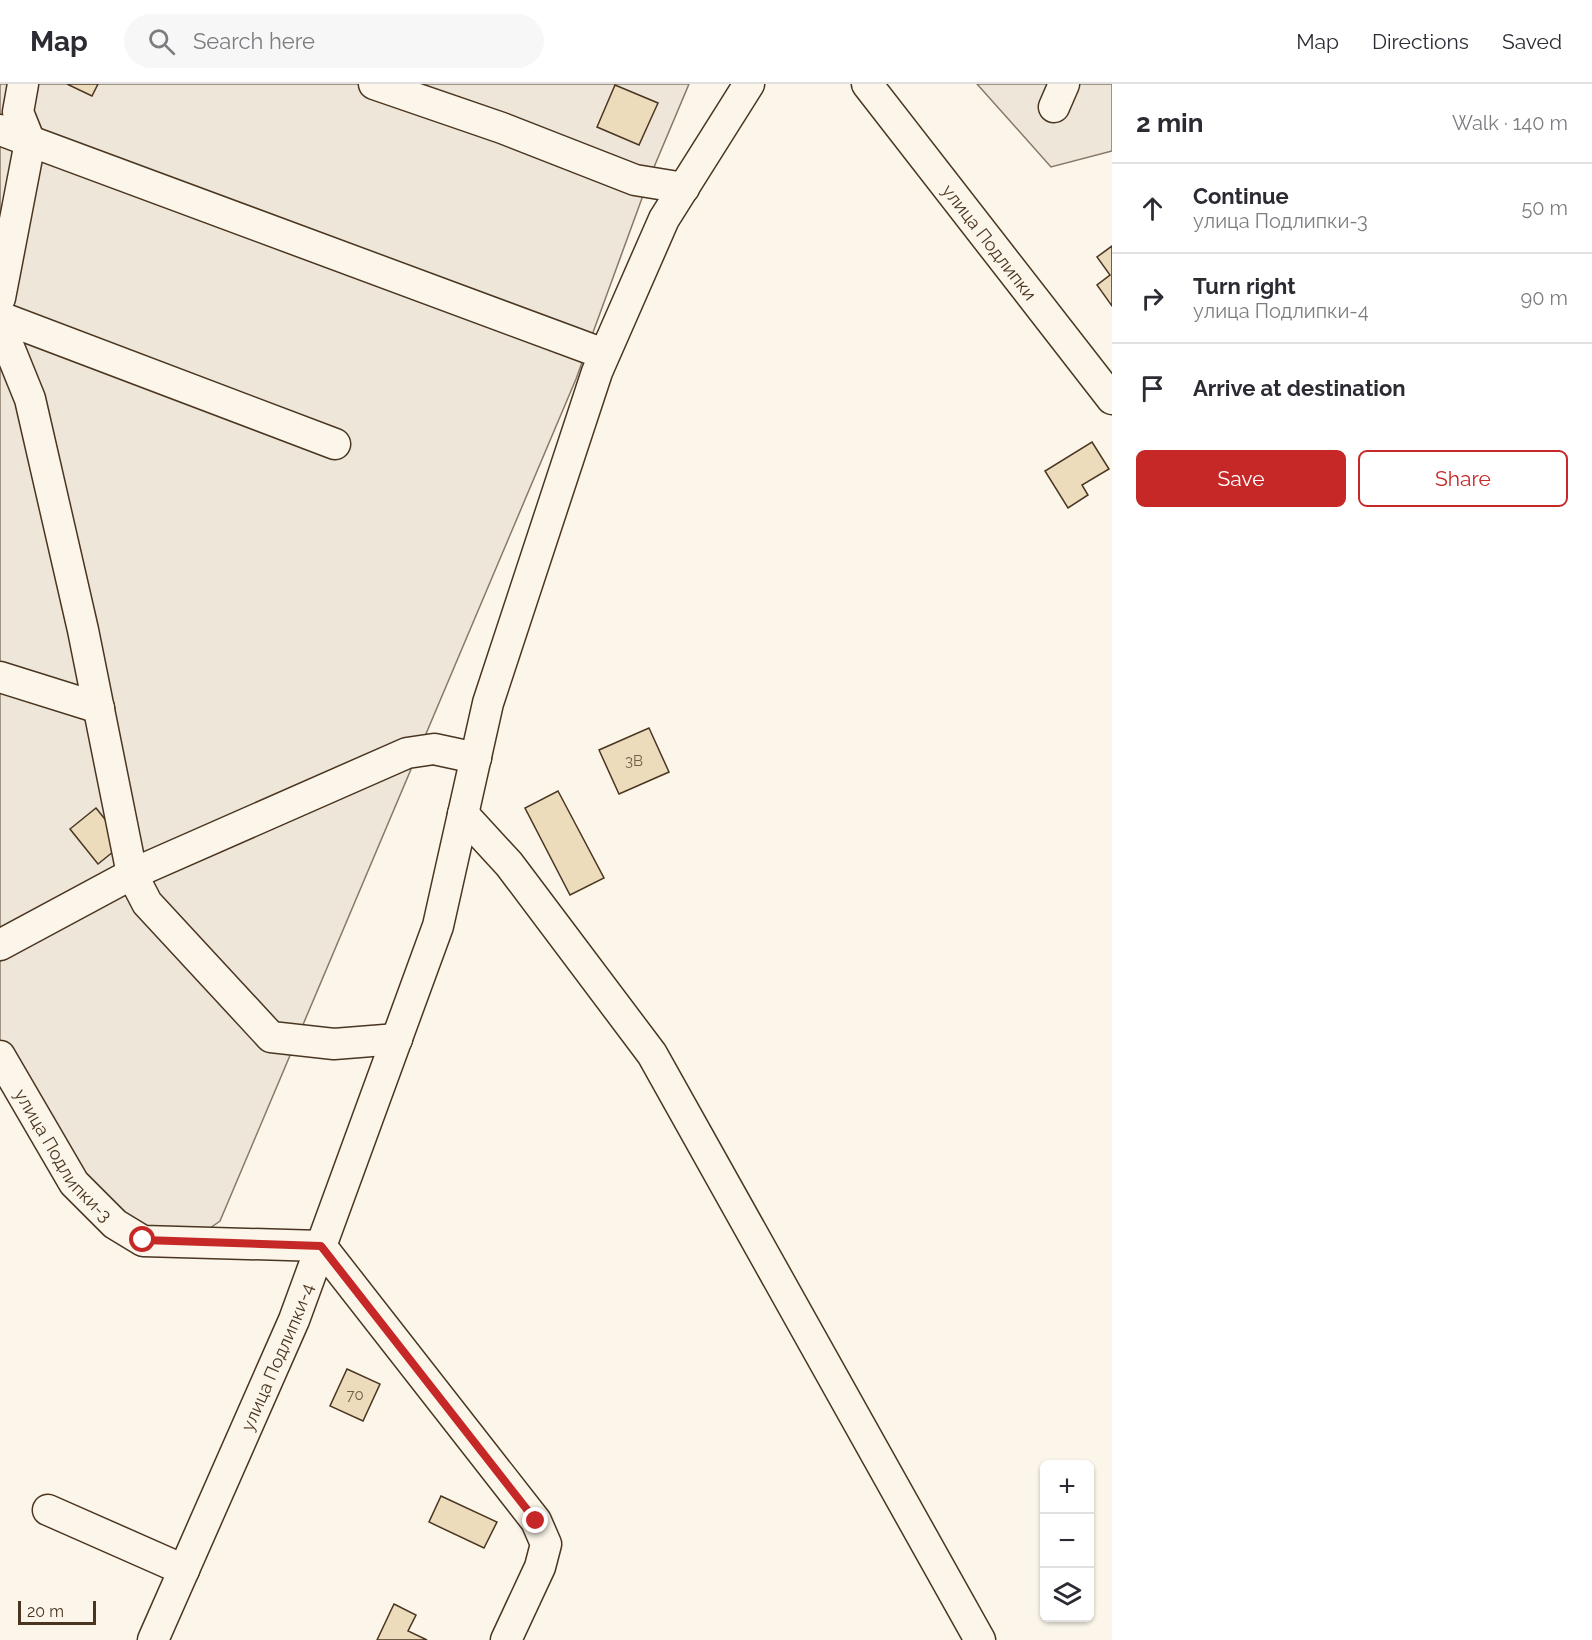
<!DOCTYPE html>
<html lang="en">
<head>
<meta charset="utf-8">
<style>
  :root { --surface:#fff; --page:#f7f7f7; --text:#2b2b33; --muted:#7c7c81; --line:#e1e1e2; --accent:#c62828 }
  body { margin:0; font-family:Raleway,sans-serif; background:var(--page); color:var(--text) }
  .controls { position:absolute; right:18px; bottom:18px; display:grid; overflow:hidden; border-radius:9px; box-shadow:0 2px 4px #0004 }
  .controls button { width:54px; height:54px; display:grid; place-items:center; padding:0; border:0; border-bottom:2px solid var(--line); background:var(--surface); color:var(--text); font:30px sans-serif }
  .scale { position:absolute; left:18px; bottom:15px; width:78px; box-sizing:border-box; padding-left:6px; border:3px solid #4a3520; border-top:0; font-size:16px; line-height:21px; white-space:nowrap; color:#4a3520; -webkit-text-stroke:4px #fbf6e9; paint-order:stroke }
  .stop { position:absolute; width:18px; height:18px; margin:-14px; border:4px solid #c62828; border-radius:50%; background:#fff }
  .stop.end { background:#c62828; border-color:#fff; box-shadow:0 2px 6px #0008 }
  .list { margin:0; padding:0; list-style:none }
  h2 { display:flex; justify-content:space-between; align-items:center; height:78px; margin:0; padding:0 24px; font-size:26px }
  h2 small { font-size:20px; font-weight:400; color:var(--muted) }
  .list li { display:grid; grid-template-columns:39px 1fr auto; gap:18px; align-items:center; box-sizing:border-box; height:90px; padding:0 24px; border-top:2px solid var(--line) }
  .list b { display:block; font-size:22px; white-space:nowrap }
  .list p { margin:0; font-size:20px; white-space:nowrap; color:var(--muted) }
  .list em { font-size:20px; font-style:normal; color:var(--muted) }
  .actions { display:flex; gap:12px; padding:18px 24px }
  .actions a { flex:1; padding:14px 0; border:2px solid var(--accent); border-radius:9px; text-align:center; font-size:21px; color:var(--accent) }
  .actions .main { background:var(--accent); color:#fff }
  .icon { flex:none; width:33px; height:33px; fill:none; stroke:currentColor; stroke-width:2; stroke-linecap:round; stroke-linejoin:round }
  .map { position:relative; flex:none; width:1112px; height:1556px; overflow:hidden }
  header { display:flex; align-items:center; gap:36px; box-sizing:border-box; height:84px; padding:0 30px; background:var(--surface); border-bottom:2px solid var(--line) }
  header strong { font-size:28px }
  nav { display:flex; gap:33px; margin-inline-start:auto; font-size:21px }
  .search { width:420px; height:54px; background:var(--page); display:flex; align-items:center; gap:15px; box-sizing:border-box; padding:0 21px; border-radius:33px; color:var(--muted); font-size:22px }
  main { display:flex }
  aside { flex:1; background:var(--surface) }
  .map>svg:first-child { display:block }
  .green { fill:#ede6d9; stroke:#887966; stroke-width:1.5 }
  .building { fill:#ecdcbc; stroke:#4a3520; stroke-width:1.5 }
  .lines { fill:none; stroke-linecap:round; stroke-linejoin:round }
  .minor-casing { stroke:#4a3520; stroke-width:33 }
  .minor { stroke:#fbf6e9; stroke-width:30 }
  .route { stroke:#c62828; stroke-width:8 }
  .labels { text-anchor:middle; dominant-baseline:central; stroke-width:4.5; stroke-linejoin:round; paint-order:stroke }
  .number-label { font-size:15px; fill:#725f47 }
  .street-label { font-size:18px; fill:#4a3520; stroke:#fbf6e9 }
</style>
</head>
<body>
<header>
<strong>Map</strong>
<div class="search"><svg class="icon" aria-label="search" viewBox="0 0 24 24"><circle cx="10" cy="10" r="6"/><path d="M15 15l6 6"/></svg>Search here</div>
<nav><a>Map</a><a>Directions</a><a>Saved</a></nav>
</header>
<main>
<div class="map">
<svg width="1112" height="1556" viewBox="0 0 1112 1556">
  <rect width="100%" height="100%" fill="#fbf6e9"/>
  <path class="green" d="M0,0H689L649,95L576,295L220,1137L189,1159L115,1140L0,972Z
    M977,0H1112V67L1051,83Z"/>
  <path class="building" d="M67,0H98L92,12Z
    M615,1L658,19L639,61L597,43Z
    M1112,162V222L1097,201L1110,191L1097,173Z
    M1092,358L1109,385L1082,401L1088,411L1068,424L1045,387Z
    M649,644L669,688L619,710L599,666Z
    M558,707L604,794L570,811L525,724Z
    M96,724L124,759L98,780L70,745Z
    M347,1285L380,1300L363,1337L330,1322Z
    M441,1412L497,1438L484,1464L429,1438Z
    M394,1520L416,1531L408,1547L427,1556H377Z"/>
  <g class="lines">
    <defs>
      <g id="minor">
        <path d="M374,0L502,44L635,96L684,104"/>
        <path id="s1" d="M867,0L1112,315"/>
        <path d="M1054,23L1064,0"/>
        <path d="M0,46L604,270"/>
        <path d="M0,214L30,58L18,28L23,0"/>
        <path d="M0,233L335,360"/>
        <path d="M0,241L30,315L83,546L132,790L147,819L271,953L334,960L397,955"/>
        <path d="M0,593L99,624"/>
        <path d="M463,730L509,780L652,970L980,1556"/>
        <path d="M0,861L132,790L407,669L434,665L476,674"/>
        <path id="s2" d="M0,972L74,1099L115,1140L143,1157L321,1162"/>
        <path d="M321,1162L536,1437L546,1460L540,1483L506,1556"/>
        <path d="M48,1426L184,1486"/>
        <path id="s3" d="M153,1556L294,1236L438,842L488,619L597,288L664,135L749,0"/>
      </g>
    </defs>
    <use href="#minor" class="minor-casing"/>
    <use href="#minor" class="minor"/>
  </g>
  <g class="lines">
    <path class="route" d="M143,1156L321,1162L536,1437"/>
  </g>
  <g class="labels">
    <g class="number-label">
      <text x="634" y="677">3В</text>
      <text x="355" y="1311">70</text>
    </g>
    <g class="street-label">
      <text stroke="none"><textPath href="#s1" startOffset="200">улица Подлипки</textPath></text>
      <text stroke="none"><textPath href="#s2" startOffset="118">улица Подлипки-3</textPath></text>
      <text stroke="none"><textPath href="#s3" startOffset="309">улица Подлипки-4</textPath></text>
    </g>
  </g>
</svg>
<div class="controls">
<button>+</button>
<button>−</button>
<button><svg class="icon" aria-label="layers" viewBox="0 0 24 24"><path d="M12 4l9 5-9 5-9-5zM3 14l9 5 9-5"/></svg></button>
</div>
<div class="scale">20 m</div>
<div class="stop" style="left:143px;top:1156px"></div>
<div class="stop end" style="left:536px;top:1437px"></div>
</div>
<aside>
<h2>2 min<small>Walk · 140 m</small></h2>
<ul class="list">
<li><svg class="icon" aria-label="ahead" viewBox="0 0 24 24"><path d="M12 20V5M6 11l6-6 6 6"/></svg><div><b>Continue</b><p>улица Подлипки-3</p></div><em>50 m</em></li>
<li><svg class="icon" aria-label="right" viewBox="0 0 24 24"><path d="M7 20v-9h11M14 6l5 5-5 5"/></svg><div><b>Turn right</b><p>улица Подлипки-4</p></div><em>90 m</em></li>
<li><svg class="icon" aria-label="arrive" viewBox="0 0 24 24"><path d="M6 21V4h12l-3 4 3 4H6"/></svg><div><b>Arrive at destination</b></div></li>
</ul>
<div class="actions"><a class="main">Save</a><a>Share</a></div>
</aside>
</main>
</body>
</html>
